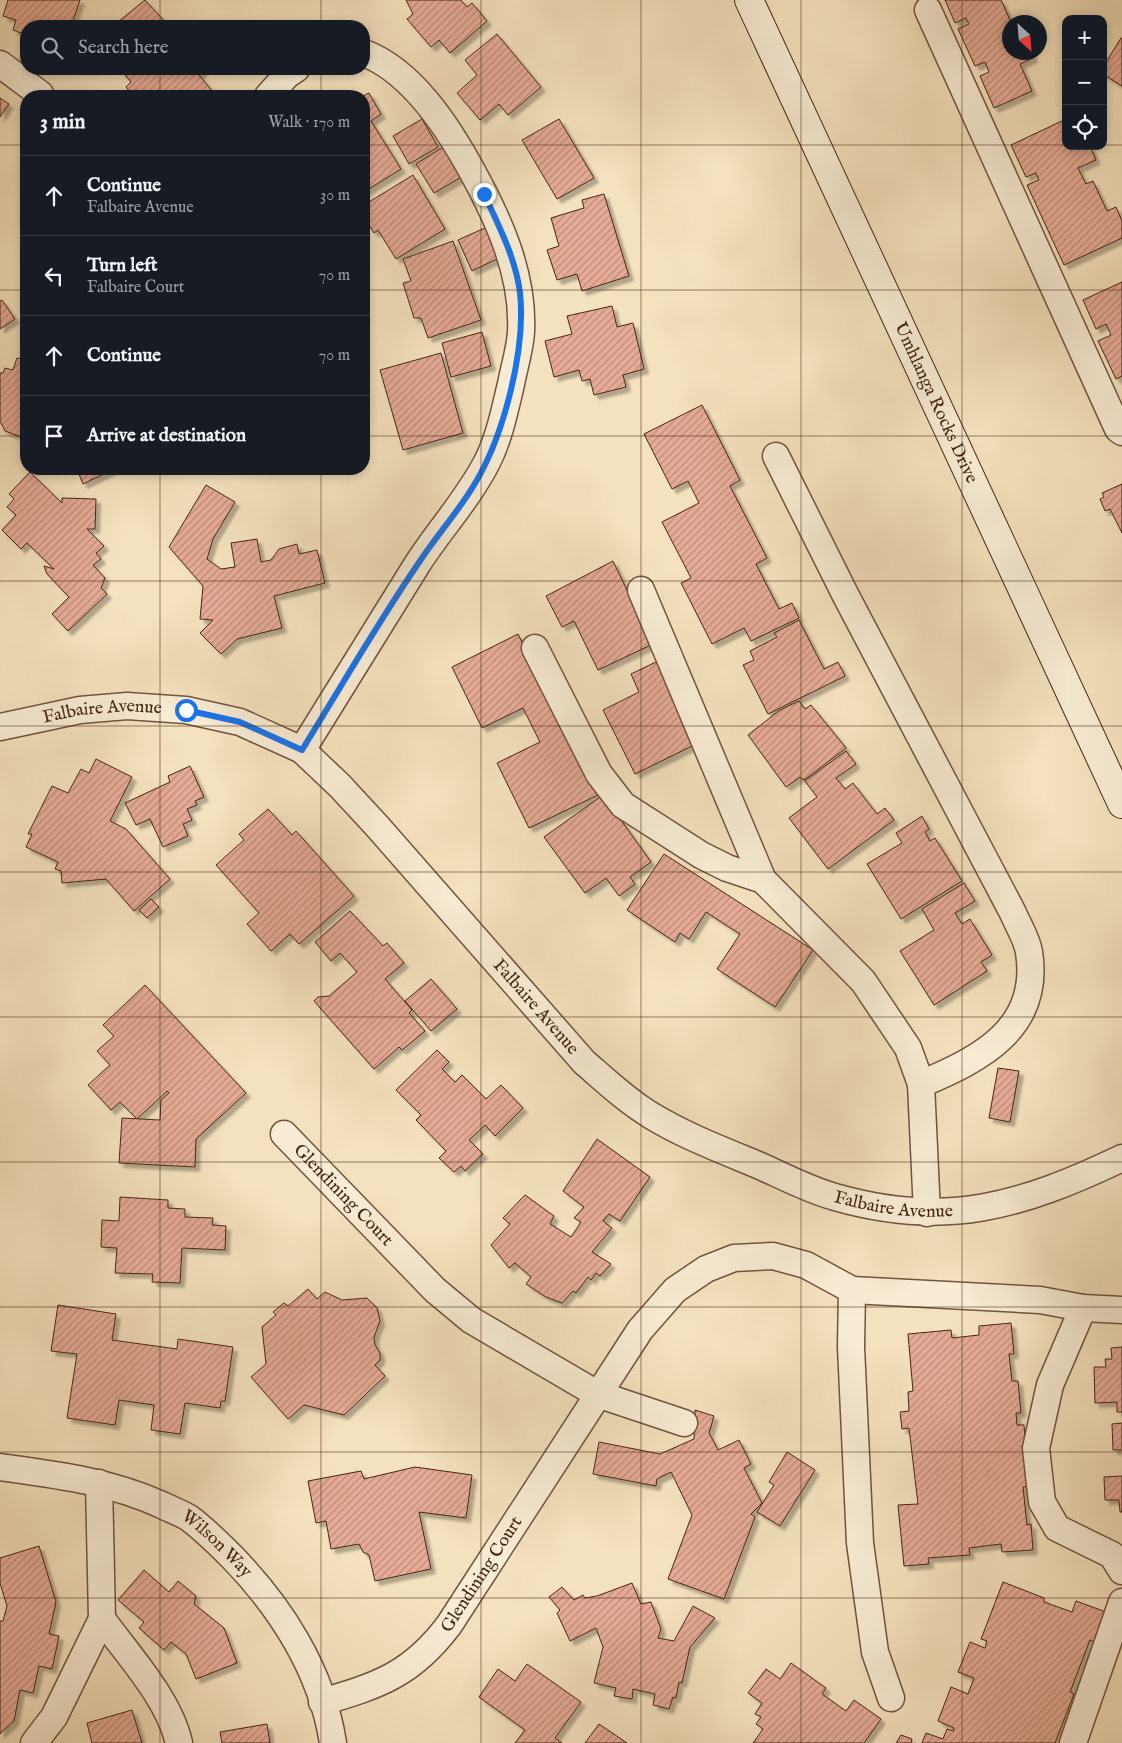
<!DOCTYPE html>
<html lang="en">
<head>
<meta charset="utf-8">
<style>
  :root { --surface:#171b24; --page:#242831; --text:#f1f3f6; --muted:#9ea1a6; --line:#363941 }
  body { margin:0; font-family:"IM FELL English",serif; background:var(--page); color:var(--text) }
  .controls { position:absolute; right:15px; top:15px; display:grid; overflow:hidden; border-radius:10px; box-shadow:0 2px 8px #0003 }
  .controls button { width:45px; height:45px; display:grid; place-items:center; padding:0; border:0; border-bottom:1px solid var(--line); background:var(--surface); color:var(--text); font:25px sans-serif }
  .compass { position:absolute; left:1002px; top:15px; width:45px; height:45px; border-radius:50%; background:var(--surface); box-shadow:0 2px 8px #0003; rotate:154deg }
  .stop { position:absolute; width:15px; height:15px; margin:-11px; border:4px solid #1a73e8; border-radius:50%; background:#fff }
  .stop.end { background:#1a73e8; border-color:#fff; box-shadow:0 1px 5px #0008 }
  .list { margin:0; padding:0; list-style:none }
  h2 { display:flex; justify-content:space-between; align-items:center; height:65px; margin:0; padding:0 20px; font-size:21px }
  h2 small { font-size:16px; font-weight:400; color:var(--muted) }
  .list li { display:grid; grid-template-columns:32px 1fr auto; gap:15px; align-items:center; box-sizing:border-box; height:80px; padding:0 20px; border-top:1px solid var(--line) }
  .list b { display:block; font-size:19px; white-space:nowrap }
  .list p { margin:0; font-size:16px; white-space:nowrap; color:var(--muted) }
  .list em { font-size:16px; font-style:normal; color:var(--muted) }
  .icon { flex:none; width:28px; height:28px; fill:none; stroke:currentColor; stroke-width:2; stroke-linecap:round; stroke-linejoin:round }
  .map { position:relative; flex:none; width:1122px; height:1743px; overflow:hidden }
  .search { position:absolute; background:var(--surface); box-shadow:0 2px 8px #0003; left:20px; top:20px; width:350px; height:55px; display:flex; align-items:center; gap:12px; box-sizing:border-box; padding:0 18px; border-radius:20px; color:var(--muted); font-size:19px }
  .panel { position:absolute; background:var(--surface); box-shadow:0 2px 8px #0003; left:20px; top:90px; width:350px; height:385px; border-radius:20px }
  .map>svg:first-child { display:block }
  .building { fill:url(#building-hatch); stroke:#452513; filter:url(#shadow) }
  .lines { fill:none; stroke-linecap:round; stroke-linejoin:round }
  .minor-casing { stroke:#71543e; stroke-width:29 }
  .secondary-casing { stroke:#452513; stroke-width:30 }
  .minor { stroke:#f8ecd4; stroke-width:26 }
  .secondary { stroke:#f8ecd4; stroke-width:28 }
  .route { stroke:#1a73e8; stroke-width:6 }
  .grid { fill:none; stroke:#452513; stroke-width:1; stroke-opacity:0.55 }
  .labels { text-anchor:middle; dominant-baseline:central; stroke-width:5; stroke-linejoin:round; paint-order:stroke }
  .street-label { font-size:18px; fill:#452513; stroke:#f8ecd4 }
</style>
</head>
<body>
<div class="map">
<svg width="1122" height="1743" viewBox="0 0 1122 1743">
  <defs>
    <pattern id="building-hatch" width="6" height="6" patternUnits="userSpaceOnUse" patternTransform="scale(1.25)"><rect width="6" height="6" fill="#e6ab96"/><path d="M-1 1l2-2M0 6l6-6M5 7l2-2" fill="none" stroke="#bc8b79"/></pattern>
    <filter id="shadow"><feDropShadow dx="4.5" dy="4.5" stdDeviation="1" flood-color="#0004"/></filter>
  </defs>
  <rect width="100%" height="100%" fill="#f4e1bd"/>
  <filter id="stains"><feTurbulence type="fractalNoise" baseFrequency=".004" numOctaves="4"/><feColorMatrix values="0 0 0 0 .2 0 0 0 0 .09 0 0 0 0 .02 0 0 0 .5 -.17"/></filter>
  <radialGradient id="worn" r=".72"><stop offset=".6" stop-color="#630" stop-opacity="0"/><stop offset="1" stop-color="#630" stop-opacity=".3"/></radialGradient>
  <path class="building" d="M8,0H80L71,26H26V35L13,30L16,20L3,16Z
    M145,0L169,26H113Z
    M406,0H461L467,7L472,3L487,21L450,53L439,40L431,47L407,19L413,14Z
    M945,0H1001L1011,22H1010V52H1031L1033,58L1020,64L1032,91L994,108L980,76L989,72L985,62L975,66L958,29L969,24L966,18L955,23Z
    M497,34L541,87L508,115L499,104L480,120L457,93L477,75L465,60Z
    M1121,38H1122V86L1103,74V67Z
    M120,69H204L199,75L213,92L208,96H133L126,87L131,82Z
    M369,93L381,114L371,121L401,169L364,192L363,96Z
    M0,98L9,104L0,117Z
    M422,119L438,147L409,164L393,136Z
    M559,119L594,178L557,199L522,140Z
    M1066,119V146H1090L1096,160L1078,168L1086,184L1093,181L1107,211L1116,207L1122,221V238L1064,265L1027,185L1039,180L1036,173L1026,177L1011,145Z
    M445,146L463,176L434,193L416,164Z
    M26,167V190L21,181L23,171Z
    M413,175L445,229L396,259L378,230L374,233L364,217V205Z
    M604,194L629,276L582,291L577,274L557,280L547,250L559,246L551,218L584,208L582,200Z
    M487,227L501,257L472,271L458,240Z
    M453,241L481,320L428,338L421,318H414L403,283L411,281L403,259Z
    M1122,282V376L1116,379L1098,341L1111,335L1106,324L1096,329L1083,300Z
    M2,300L15,319L0,329V301Z
    M612,306L617,327L633,323L644,369L623,375L626,387L594,395L590,379L582,381L579,370L554,377L545,341L572,334L567,316Z
    M482,332L491,366L451,377L442,343Z
    M26,346V437L24,438L5,431L0,421V373H3L5,368L13,370L17,358L22,359Z
    M441,353L463,433L403,450L380,370Z
    M702,405L740,480L730,486L767,558L756,564L779,609L792,603L799,618L751,641L744,628L712,644L681,583L691,578L662,522L699,503L688,481L672,489L644,434Z
    M77,469H111L112,470L83,484Z
    M30,472L62,503V498L96,499L95,529H87L104,546L96,553L101,559L93,565L105,578L101,588L107,594L68,631L52,614L69,597L47,574L44,566L54,569L27,543L21,549L2,530L16,515L7,507L14,499L9,494Z
    M1122,484V533L1110,509L1105,511L1100,499L1104,497L1102,493Z
    M206,485L235,502L213,539L207,559L221,569L235,567L231,543L257,539L261,562L271,560L279,549L297,544L299,554L317,550L325,583L274,596L282,628L237,639L221,654L200,633L213,620L200,619L203,586L169,547Z
    M613,561L653,644L598,670L574,621L562,627L546,596Z
    M799,620L824,669L838,662L845,676L768,714L743,665L754,660L750,651L777,637L774,633Z
    M518,634L598,795L529,828L497,763L540,742L523,708L482,728L452,667Z
    M658,661L698,743L635,774L603,710L639,692L631,674Z
    M799,701L805,709L811,705L846,748L804,780L800,777L786,787L748,735L780,710Z
    M846,751L856,764L836,778L845,789L853,783L877,814L885,808L894,820L828,869L789,818L817,797L805,781Z
    M96,759L132,777L110,821L126,829L170,879L134,911L106,879L62,883L61,871L55,869L58,862L26,847L32,834H28L52,786L68,793L81,769L89,773Z
    M190,766L204,797L195,801L197,805L187,809L192,820L183,824L188,836L163,847L150,819L136,825L125,803L170,782L168,776Z
    M603,795L651,862L630,877L635,884L619,896L606,878L585,893L544,837Z
    M268,809L292,835L296,831L354,896L299,944L290,934L271,951L247,924L259,913L216,865L244,840L239,834Z
    M922,816L929,829L925,832L930,841L935,838L962,881L901,919L867,864L902,843L896,833Z
    M664,854L813,950L775,1007L717,969L740,934L706,912L689,939L680,933L675,942L627,910Z
    M964,883L975,901L955,913L962,924L970,919L992,955L981,962L987,971L934,1005L900,951L934,930L922,909Z
    M151,899L159,907L147,918L139,910Z
    M350,911L383,946L387,943L404,963L385,979L412,1010L409,1013L425,1031L402,1050L399,1047L374,1069L314,1001L318,997L329,996L357,972L340,953L331,961L315,942Z
    M431,979L457,1009L431,1031L405,1001Z
    M145,985L246,1093L196,1139L195,1167L119,1163L122,1118L160,1120L161,1100L169,1093L167,1091L137,1119L120,1102L111,1110L88,1085L110,1065L97,1051L114,1036L103,1025Z
    M437,1050L449,1062L442,1069L455,1082L462,1075L486,1099L501,1085L523,1108L495,1136L485,1125L469,1140L483,1154L465,1171L461,1166L454,1172L439,1158L446,1151L416,1120L421,1115L396,1090Z
    M998,1068L1019,1071L1010,1122L989,1118Z
    M597,1139L650,1177L620,1221L609,1214L603,1221L612,1228L592,1252L611,1264L600,1276L596,1273L591,1280L588,1277L576,1293L573,1291L562,1303L546,1297L526,1284L531,1277L515,1263L509,1268L491,1245L510,1224L503,1218L525,1195L554,1216L550,1224L571,1237L581,1222L574,1218L584,1207L563,1191Z
    M120,1197L168,1200V1208L185,1209V1217L213,1218L212,1225L226,1226L225,1250L182,1248L180,1283L152,1282L153,1274L115,1273L117,1248L101,1247L102,1220L119,1221Z
    M308,1289L317,1299L325,1292L342,1300L367,1298L377,1308L380,1321L374,1337L375,1345L380,1353V1360L375,1365L385,1376L344,1415L304,1405L288,1419L251,1377L266,1364L262,1327L276,1315L273,1312L284,1303L288,1306Z
    M58,1305L116,1314L112,1340L177,1349L178,1339L233,1347L225,1401H221L220,1408L185,1403L180,1434L151,1430L154,1405L119,1400L115,1425L67,1418L77,1354L51,1351Z
    M1011,1323L1014,1354H1009L1012,1381H1018L1021,1413H1016L1017,1425H1024L1029,1486L1023,1487L1027,1525L1031,1524L1033,1550L1002,1552L1001,1544L969,1548L970,1555L928,1558L929,1564L904,1566L898,1505L918,1504L909,1428L902,1429L900,1412L909,1411L908,1392L913,1391L908,1334L951,1330L952,1338L979,1335V1326Z
    M1122,1347V1412H1117V1402L1095,1403L1094,1367H1106L1105,1359H1112L1111,1348Z
    M695,1410L714,1416L709,1433L718,1450L739,1440L751,1464L744,1468L762,1503L751,1514L755,1517L724,1599L668,1579L692,1515L671,1472L657,1479L656,1486L593,1474L599,1442L660,1454L694,1439Z
    M1122,1423V1450H1113L1112,1424Z
    M787,1452L815,1470L780,1526L757,1512L774,1485L769,1482Z
    M415,1467L472,1475L466,1518L419,1512L431,1569L375,1581L369,1555L363,1552L359,1544L331,1549L326,1521L316,1523L308,1481L361,1471L364,1479Z
    M1122,1476V1512H1120L1119,1500H1105L1104,1477Z
    M39,1546L56,1602L49,1634L59,1636L52,1669L39,1666L33,1693L20,1690L14,1721L0,1734V1621H3L7,1606L0,1583V1558Z
    M144,1570L169,1592L178,1581L196,1596L194,1604L224,1628L237,1663L196,1679L186,1654L171,1642L164,1650L139,1628L144,1622L118,1600Z
    M1003,1582L1044,1598V1602L1072,1612L1076,1601L1106,1612L1094,1642L1090,1640L1070,1692L1074,1694L1055,1743H922L926,1733L943,1739L947,1729L953,1731L954,1728L938,1721L951,1687L968,1694L974,1678L958,1672L970,1642L985,1648L987,1641L981,1639Z
    M632,1583L641,1604L651,1602L661,1629L658,1638L674,1641L693,1606L715,1618L690,1647L682,1683L679,1682L676,1698L673,1697L669,1709L653,1705L655,1694L633,1689L632,1699L614,1696L616,1688L594,1683L603,1647L596,1628L570,1641L557,1613L560,1610L549,1597L562,1587L574,1600L583,1595L585,1598L597,1596Z
    M791,1663L826,1688L822,1694L846,1711L854,1700L881,1719L864,1743H753L763,1729L756,1724L761,1717L755,1714L762,1703L748,1693L766,1669L780,1679Z
    M527,1664L581,1702L555,1738L562,1743H515L525,1730L479,1697L498,1669L515,1681Z
    M132,1710L142,1743H92L87,1723Z
    M267,1724L270,1743H222L220,1732Z
    M599,1724L627,1743H585Z
    M901,1735L912,1739L911,1743H896Z"/>
  <g class="lines">
    <defs>
      <g id="minor">
        <path d="M928,10L1118,429L1122,432"/>
        <path d="M0,64L40,94"/>
        <path d="M268,96L287,75L296,69"/>
        <path d="M776,456L846,596L1013,913C1018,925 1027,939 1029,952C1041,1028 981,1059 921,1084L927,1213"/>
        <path d="M641,590L763,880"/>
        <path d="M535,648L599,774L623,805L701,855L727,868L763,880L863,981L908,1048L921,1084"/>
        <path id="s1" d="M0,727L80,710L127,706L186,710L240,722L302,750L340,786L377,826L584,1062C606,1081 627,1101 652,1116C685,1136 722,1150 758,1165C783,1176 809,1190 835,1197C946,1229 1021,1206 1122,1158"/>
        <path d="M302,750C341,688 379,625 418,563C440,529 468,499 487,462C499,439 505,409 511,384C514,368 520,349 521,332C524,275 499,220 472,171C448,127 412,71 364,53"/>
        <path id="s2" d="M284,1134L435,1290L471,1320L597,1394L684,1423"/>
        <path d="M852,1290L851,1347L860,1543L875,1652L891,1698"/>
        <path d="M1083,1308L1050,1385L1036,1448L1042,1502L1057,1528L1112,1555L1122,1571"/>
        <path id="s3" d="M0,1467C57,1475 109,1481 162,1505C170,1509 181,1513 189,1518C204,1529 218,1543 231,1556C281,1607 322,1671 333,1743"/>
        <path d="M102,1619C129,1656 169,1699 179,1743"/>
        <path id="s4" d="M322,1702C380,1685 412,1674 449,1625L640,1330L675,1290L706,1269L734,1258L773,1256L806,1265L852,1290L1040,1300L1083,1308L1122,1310"/>
        <path d="M34,1743L54,1717L102,1619L99,1483"/>
        <path d="M1073,1743L1122,1602"/>
      </g>
      <g id="secondary">
        <path id="s5" d="M749,0L1122,804"/>
      </g>
    </defs>
    <use href="#minor" class="minor-casing"/>
    <use href="#secondary" class="secondary-casing"/>
    <use href="#minor" class="minor"/>
    <use href="#secondary" class="secondary"/>
  </g>
  <g class="lines">
    <path class="route" d="M186,710L240,722L302,750C341,687 378,622 420,561C437,535 458,512 474,485C504,436 526,349 520,293C516,259 498,224 484,194"/>
  </g>
  <path class="grid" d="M160,0V26M321,0V26M481,0V1743M641,0V1743M801,0V1743M962,0V1743M160,69V96M321,69V96M0,145H26M364,145H1066M1103,145H1122M0,290H26M364,290H1122M0,436H26M364,436H1122M160,469V1743M321,469V1743M0,581H1122M0,726H1122M0,872H1122M0,1017H1122M0,1162H1122M0,1307H1122M0,1452H1122M0,1598H1122"/>
  <g class="labels">
    <g class="street-label">
      <text stroke="none"><textPath href="#s5" startOffset="444">Umhlanga Rocks Drive</textPath></text>
      <text stroke="none"><textPath href="#s1" startOffset="104">Falbaire Avenue</textPath></text>
      <text stroke="none"><textPath href="#s1" startOffset="659">Falbaire Avenue</textPath></text>
      <text stroke="none"><textPath href="#s2" startOffset="85">Glendining Court</textPath></text>
      <text stroke="none"><textPath href="#s1" startOffset="1079">Falbaire Avenue</textPath></text>
      <text stroke="none"><textPath href="#s3" startOffset="235">Wilson Way</textPath></text>
      <text stroke="none"><textPath href="#s4" startOffset="212">Glendining Court</textPath></text>
    </g>
  </g>
  <rect width="100%" height="100%" filter="url(#stains)"/>
  <rect width="100%" height="100%" fill="url(#worn)"/>
</svg>
<div class="controls">
<button>+</button>
<button>−</button>
<button><svg class="icon" aria-label="locate" viewBox="0 0 24 24"><circle cx="12" cy="12" r="6"/><path d="M12 2v4M12 18v4M2 12h4M18 12h4"/></svg></button>
</div>
<svg class="compass" viewBox="-18 -18 36 36"><path d="M0-13l5 13h-10z" fill="#e53935"/><path d="M0 13l5-13h-10z" fill="#9ea1a6"/></svg>
<div class="stop" style="left:186px;top:710px"></div>
<div class="stop end" style="left:484px;top:194px"></div>
<div class="search"><svg class="icon" aria-label="search" viewBox="0 0 24 24"><circle cx="10" cy="10" r="6"/><path d="M15 15l6 6"/></svg>Search here</div>
<section class="panel">
<h2>3 min<small>Walk · 170 m</small></h2>
<ul class="list">
<li><svg class="icon" aria-label="ahead" viewBox="0 0 24 24"><path d="M12 20V5M6 11l6-6 6 6"/></svg><div><b>Continue</b><p>Falbaire Avenue</p></div><em>30 m</em></li>
<li><svg class="icon" aria-label="left" viewBox="0 0 24 24"><path d="M17 20v-9H6M10 6l-5 5 5 5"/></svg><div><b>Turn left</b><p>Falbaire Court</p></div><em>70 m</em></li>
<li><svg class="icon" aria-label="ahead" viewBox="0 0 24 24"><path d="M12 20V5M6 11l6-6 6 6"/></svg><div><b>Continue</b></div><em>70 m</em></li>
<li><svg class="icon" aria-label="arrive" viewBox="0 0 24 24"><path d="M6 21V4h12l-3 4 3 4H6"/></svg><div><b>Arrive at destination</b></div></li>
</ul>
</section>
</div>
</body>
</html>
